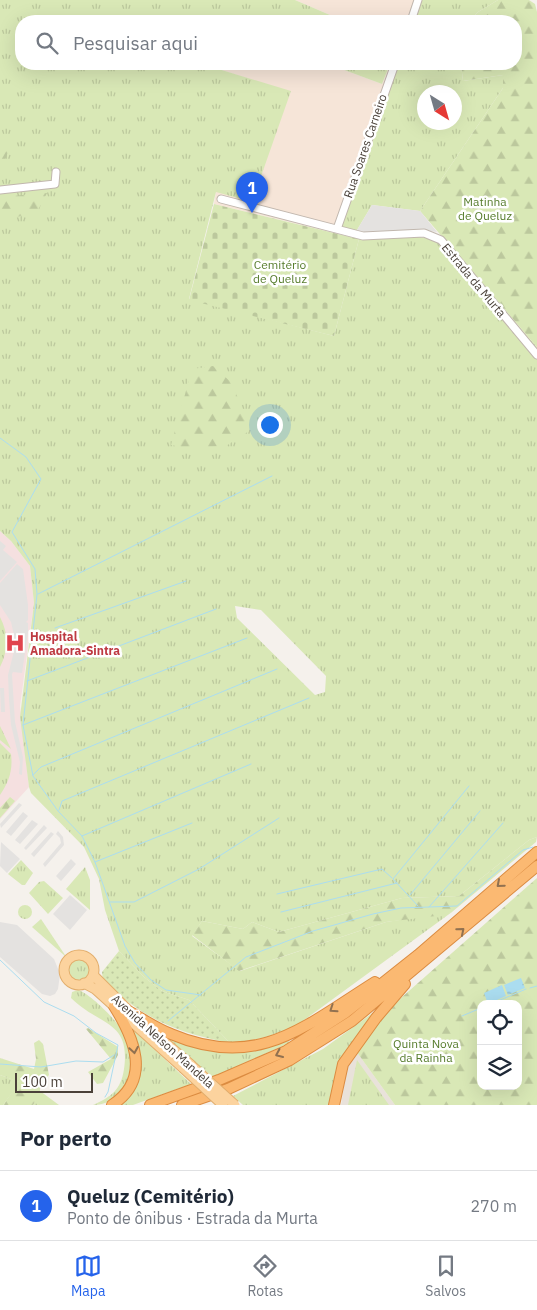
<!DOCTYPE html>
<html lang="pt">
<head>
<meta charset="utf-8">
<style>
  :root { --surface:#fff; --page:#f2f2f3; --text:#1f2937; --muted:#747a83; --line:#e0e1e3; --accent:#2563eb }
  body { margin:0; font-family:"IBM Plex Sans",sans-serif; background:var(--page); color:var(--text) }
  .controls { position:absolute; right:15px; bottom:15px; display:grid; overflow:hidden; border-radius:10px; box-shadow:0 5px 20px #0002 }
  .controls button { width:45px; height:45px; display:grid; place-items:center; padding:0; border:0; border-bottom:1px solid var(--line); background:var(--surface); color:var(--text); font:25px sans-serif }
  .compass { position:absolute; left:417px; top:85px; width:45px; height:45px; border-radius:50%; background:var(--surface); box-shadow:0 5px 20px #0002; rotate:143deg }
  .scale { position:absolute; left:15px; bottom:12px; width:78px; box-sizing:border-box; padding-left:5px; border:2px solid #4a4139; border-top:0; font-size:14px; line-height:18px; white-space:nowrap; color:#4a4139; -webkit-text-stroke:4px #fff; paint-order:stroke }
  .you { position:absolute; left:269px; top:424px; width:18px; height:18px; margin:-12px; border:4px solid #fff; border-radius:50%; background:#1a73e8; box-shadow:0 0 0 8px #1a73e833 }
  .badge { display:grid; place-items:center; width:32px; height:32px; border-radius:50%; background:var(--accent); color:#fff; font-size:16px; font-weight:700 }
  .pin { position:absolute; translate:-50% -41px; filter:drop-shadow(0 1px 2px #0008) }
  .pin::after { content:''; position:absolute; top:26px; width:18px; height:15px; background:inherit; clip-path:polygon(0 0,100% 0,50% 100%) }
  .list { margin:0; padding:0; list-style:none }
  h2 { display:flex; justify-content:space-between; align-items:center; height:65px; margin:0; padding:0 20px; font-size:21px }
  h2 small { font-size:16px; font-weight:400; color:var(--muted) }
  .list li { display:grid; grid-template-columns:32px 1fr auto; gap:15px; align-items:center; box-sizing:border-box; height:70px; padding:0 20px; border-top:1px solid var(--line) }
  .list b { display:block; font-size:19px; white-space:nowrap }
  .list p { margin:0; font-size:16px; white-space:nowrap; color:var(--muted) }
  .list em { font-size:16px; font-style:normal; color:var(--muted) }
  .icon { flex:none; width:28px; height:28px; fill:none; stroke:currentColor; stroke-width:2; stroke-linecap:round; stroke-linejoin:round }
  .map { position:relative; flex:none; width:537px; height:1105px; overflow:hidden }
  .search { position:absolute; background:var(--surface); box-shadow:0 5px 20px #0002; left:15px; right:15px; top:15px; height:55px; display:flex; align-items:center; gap:12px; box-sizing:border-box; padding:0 18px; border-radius:20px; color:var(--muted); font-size:19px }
  .sheet { height:135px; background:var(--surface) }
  nav { display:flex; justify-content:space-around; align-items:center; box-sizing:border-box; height:70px; border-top:1px solid var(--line); background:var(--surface); font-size:14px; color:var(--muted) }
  nav a { display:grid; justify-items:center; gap:2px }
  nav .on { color:var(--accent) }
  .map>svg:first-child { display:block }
  .residential { fill:#e9e2da }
  .commercial { fill:#f6e5d8 }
  .medical { fill:#f5e0e0 }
  .grass { fill:url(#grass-tufts); fill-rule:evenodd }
  .forest { fill:url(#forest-firs); fill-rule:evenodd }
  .cemetery { fill:url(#cemetery-stones) }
  .park { fill:#d9e8b6 }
  .garden { fill:url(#garden-dots) }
  .parking { fill:#e4e2e0 }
  .water { fill:url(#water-ripples) }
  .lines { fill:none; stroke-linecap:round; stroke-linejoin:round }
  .stream { stroke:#abddf0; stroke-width:1 }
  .minor-casing { stroke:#c1b7ae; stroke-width:9 }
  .major-casing { stroke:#e2ae6d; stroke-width:11 }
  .highway-casing { stroke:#db8b40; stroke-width:12 }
  .minor { stroke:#fff; stroke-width:7 }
  .major { stroke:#fcd39e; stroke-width:9 }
  .highway { stroke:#fbb972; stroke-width:10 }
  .major-bridge-casing { stroke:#e2ae6d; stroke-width:11; stroke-linecap:butt }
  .major-bridge { stroke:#fcd39e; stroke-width:9 }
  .oneway { stroke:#917150 }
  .labels { text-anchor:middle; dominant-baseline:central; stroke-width:5; stroke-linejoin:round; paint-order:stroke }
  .street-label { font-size:12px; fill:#4a4139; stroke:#fff }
  .park-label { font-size:12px; fill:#567c2c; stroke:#fff }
  .health-label { font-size:12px; font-weight:bold; fill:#be3a42; stroke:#fff; text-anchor:start }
</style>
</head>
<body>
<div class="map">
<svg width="537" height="1105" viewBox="0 0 537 1105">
  <defs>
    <pattern id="grass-tufts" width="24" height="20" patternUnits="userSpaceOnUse" patternTransform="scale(1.25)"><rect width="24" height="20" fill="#d9e8b6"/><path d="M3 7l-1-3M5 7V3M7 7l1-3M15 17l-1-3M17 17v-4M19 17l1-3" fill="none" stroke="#bcc89d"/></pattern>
    <pattern id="forest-firs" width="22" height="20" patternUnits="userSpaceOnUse" patternTransform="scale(1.25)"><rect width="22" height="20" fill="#d9e8b6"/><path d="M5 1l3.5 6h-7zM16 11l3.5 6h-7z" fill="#bcc89d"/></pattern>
    <pattern id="cemetery-stones" width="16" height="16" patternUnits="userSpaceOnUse" patternTransform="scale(1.25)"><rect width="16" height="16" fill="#d9e8b6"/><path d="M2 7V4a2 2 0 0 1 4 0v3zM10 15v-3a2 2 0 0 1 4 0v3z" fill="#bcc89d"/></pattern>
    <pattern id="garden-dots" width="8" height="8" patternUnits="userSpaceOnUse" patternTransform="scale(1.25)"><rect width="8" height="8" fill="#d9e8b6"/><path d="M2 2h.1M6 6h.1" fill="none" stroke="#bcc89d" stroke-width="1.8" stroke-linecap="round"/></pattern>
    <pattern id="water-ripples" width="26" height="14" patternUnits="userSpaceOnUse" patternTransform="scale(1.25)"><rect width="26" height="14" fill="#abddf0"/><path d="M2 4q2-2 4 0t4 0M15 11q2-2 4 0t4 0" fill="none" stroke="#8db5c3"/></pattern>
  </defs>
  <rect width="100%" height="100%" fill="#f5f1ec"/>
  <path class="residential" d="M356,1051L395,1105H341L348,1060Z"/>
  <path class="commercial" d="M295,0H421L413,21H344Z
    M202,64H328L382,84L390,64H398L339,234L214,204L216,191L291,92Z"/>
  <path class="medical" d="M0,531L11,541L30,566L34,603L20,706L29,787L0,819Z"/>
  <path class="grass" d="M0,0H295L344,21H21V64H202L291,91L252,202L216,192L189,299L334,336L359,239L414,236L430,239L440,244L447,243L537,347V837L529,840L459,896L402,898L279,932L252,922L243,929L202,921L192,936L240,971L386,922L452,912L296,1026C274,1035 253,1042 230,1043L189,1000L162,991L144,977L119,951L105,910L99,879L84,847L31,793L29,787L20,717L34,603L30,566L11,541L0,531ZM235,606L261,610L326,676L325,692L315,695L237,618Z
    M421,0H498L478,12L469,21H413Z
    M328,64H390L382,84Z
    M398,64H461L463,81L503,75V88L420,211L372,205L357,230L337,229ZM424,92H454V122H424Z
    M0,617C9,634 8,651 0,667Z
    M0,726L11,749L0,740Z
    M0,743L11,754C13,770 9,782 0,795Z
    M21,860L33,873L25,885H22L8,874Z
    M85,867L90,880V910L66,889Z
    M44,881L63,898L48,914L29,893L39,882Z
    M18 912a7 7 0 1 1 14 0a7 7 0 1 1-14 0Z
    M68 969a11 11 0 1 1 22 0a11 11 0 1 1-22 0Z
    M78,990C92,994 127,1030 130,1045C137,1071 123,1105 93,1105C111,1097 121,1090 124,1069C131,1020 99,1026 71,998L72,992Z
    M385,1004L356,1039L332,1105H243L233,1096L323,1049Z
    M134,1030L191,1084L133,1105H116L133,1086Z
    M158,1033L255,1049L289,1041V1043L213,1077Z
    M357,1060L389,1105H348Z
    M0,1075L20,1082L3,1105H0Z
    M40,1091L59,1105H33Z"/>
  <path class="forest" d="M498,0H529L535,4L537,12V347L420,211L503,88V75L463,81L461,64H516V21H469L478,12Z
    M0,138L5,141L9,149L0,174Z
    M47,193L38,210L0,223V197Z
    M213,366L233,384L249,431L226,446L187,448L171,445L192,369Z
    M10,797L15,801L0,818V808Z
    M537,837L536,842L452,912L444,915L386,922L239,971L192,935L202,921L243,929L252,922L279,932L402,898L459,896L529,840Z
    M537,878V1105H395L356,1051L384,1014L401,998ZM481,1004H518V1086H481Z
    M88,1028L118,1047V1055L103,1083L97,1084L88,1072L111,1059L86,1029Z
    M39,1040L43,1044L49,1075L40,1085V1094L33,1105H3L19,1082L0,1075V1058L34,1069L36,1059L34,1043Z"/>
  <path class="cemetery" d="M214,204L359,239L334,336L189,300Z"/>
  <path class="park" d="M41,919L65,955V956L32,927Z"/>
  <path class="garden" d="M119,951L144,977L162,991L189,1000L230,1043C174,1032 145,1019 103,981L102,972Z"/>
  <path class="parking" d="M372,205L420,211L437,232L424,230L363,233L357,230Z
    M0,541L6,546L3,550L17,562L0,581Z
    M17,564L23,569L28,605V620L26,622L28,623V632L22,673L13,672L12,674L15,722L23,757L22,775L19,774L20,762L11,725L9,699L8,675L14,651V635L11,622L0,605V583Z
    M0,688H4L5,712H1Z
    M19,803L22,805L1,828L0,824Z
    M23,812L28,816L11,836L6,832Z
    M32,820L38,824L20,844L15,840Z
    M44,825L47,828L26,850L24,848Z
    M58,831L63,837L64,845L45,867L43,864L61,843L60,838L56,834Z
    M51,832L54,834L34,857L31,854Z
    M1,842L20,859L7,873L0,866Z
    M71,859L76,864L61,881L56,876Z
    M70,895L87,910L70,930L53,914Z
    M0,922L17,925L54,959L60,974L58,989L55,994L50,996L42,994L0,957Z"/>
  <path class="water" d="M521,978L525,988L508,995L504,985Z
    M502,985L506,996L488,1004L484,993Z"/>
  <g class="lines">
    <path class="stream" d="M0,438L26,457L41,479L12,532L35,569L37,594L23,725L33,776L58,811L82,836L95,862L125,946L135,963L151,980L166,990L201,995
      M38,594L272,476
      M55,628L186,581
      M27,681L216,609
      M23,725L247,638
      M33,775L41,767L277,669
      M59,810L62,801L309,698
      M82,836L251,764
      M95,862L192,823
      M277,894L382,869L392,878
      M410,895L480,811
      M110,902H134L199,869L279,818
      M418,906L393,879L469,786
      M429,907L503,823
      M281,912L397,883
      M0,960L44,1002L74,1016L96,1033L118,1045L108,1092L105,1097
      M530,988L537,986
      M491,1004L526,989
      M462,1016L481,1008
      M168,1021L246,957L313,931L373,914L401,908L457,906L523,850L533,847
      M0,1064L41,1067L76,1061L103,1062L114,1055"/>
    <defs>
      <path id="minor" d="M411,21L418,0
        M0,190L55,184L56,172
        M221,199L363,236L424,233L441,240L537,355
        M337,229L395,64"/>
      <path id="major" d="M64 970a15 15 0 1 1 30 0a15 15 0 1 1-30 0Z
        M93,975L130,1012L191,1065
        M84,983L95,989L183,1068"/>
      <path id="highway" d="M130,1012C143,1019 157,1029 171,1034C258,1071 305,1026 375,982
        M112,1105C152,1079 134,1038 114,1006
        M150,1105L219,1080L286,1051L345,1013L418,955L537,852
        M182,1105L228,1089L290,1060L352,1021L537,866
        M334,1105L343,1064L376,1018L405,984"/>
    </defs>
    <use href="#minor" class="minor-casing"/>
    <use href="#major" class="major-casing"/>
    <use href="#highway" class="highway-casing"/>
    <use href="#minor" class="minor"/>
    <use href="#major" class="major"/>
    <use href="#highway" class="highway"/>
    <defs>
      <path id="major-bridge" d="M191,1065L235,1105
        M183,1068L223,1105"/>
    </defs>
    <use href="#major-bridge" class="major-bridge-casing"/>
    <use href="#major-bridge" class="major-bridge"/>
  </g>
  <defs><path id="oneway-chevron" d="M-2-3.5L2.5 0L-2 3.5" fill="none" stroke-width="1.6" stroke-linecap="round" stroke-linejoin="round" transform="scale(1.25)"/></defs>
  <g class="oneway">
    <use href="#oneway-chevron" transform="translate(500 884) rotate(139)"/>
    <use href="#oneway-chevron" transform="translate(461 931) rotate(-40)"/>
    <use href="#oneway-chevron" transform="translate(333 1009) rotate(146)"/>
    <use href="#oneway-chevron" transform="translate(134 1050) rotate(81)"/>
    <use href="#oneway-chevron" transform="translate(279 1054) rotate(156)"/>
  </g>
  <defs>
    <symbol id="hospital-bare" viewBox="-9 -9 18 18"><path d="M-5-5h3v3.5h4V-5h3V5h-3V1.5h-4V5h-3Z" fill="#e0444e" stroke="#fff" stroke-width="2.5" paint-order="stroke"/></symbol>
  </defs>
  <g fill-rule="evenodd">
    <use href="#hospital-bare" x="1" y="629" width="28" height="28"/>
  </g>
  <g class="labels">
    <g class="street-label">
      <text transform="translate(365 146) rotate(-71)">Rua Soares Carneiro</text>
      <text transform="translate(474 280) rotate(50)">Estrada da Murta</text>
      <text transform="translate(163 1041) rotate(42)">Avenida Nelson Mandela</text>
    </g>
    <g class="park-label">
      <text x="485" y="201">Matinha<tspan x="485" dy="14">de Queluz</tspan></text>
      <text x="280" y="264">Cemitério<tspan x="280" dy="14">de Queluz</tspan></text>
      <text x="426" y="1043">Quinta Nova<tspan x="426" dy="14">da Rainha</tspan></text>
    </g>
    <g class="health-label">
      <text x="30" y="636">Hospital<tspan x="30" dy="14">Amadora-Sintra</tspan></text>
    </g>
  </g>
</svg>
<div class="controls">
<button><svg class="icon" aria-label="locate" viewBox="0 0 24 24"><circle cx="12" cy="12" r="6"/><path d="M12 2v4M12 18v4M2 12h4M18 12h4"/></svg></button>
<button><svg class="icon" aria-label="layers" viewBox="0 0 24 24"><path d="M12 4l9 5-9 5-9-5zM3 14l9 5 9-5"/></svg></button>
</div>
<svg class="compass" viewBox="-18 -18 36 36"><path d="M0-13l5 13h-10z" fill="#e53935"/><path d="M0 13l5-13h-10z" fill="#747a83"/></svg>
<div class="scale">100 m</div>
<div class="you"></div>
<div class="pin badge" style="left:252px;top:213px">1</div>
<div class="search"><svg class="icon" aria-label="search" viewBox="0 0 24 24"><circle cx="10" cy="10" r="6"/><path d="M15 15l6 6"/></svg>Pesquisar aqui</div>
</div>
<section class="sheet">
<h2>Por perto<small></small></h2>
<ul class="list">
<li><span class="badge">1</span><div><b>Queluz (Cemitério)</b><p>Ponto de ônibus · Estrada da Murta</p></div><em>270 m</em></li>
</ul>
</section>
<nav>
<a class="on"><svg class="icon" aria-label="map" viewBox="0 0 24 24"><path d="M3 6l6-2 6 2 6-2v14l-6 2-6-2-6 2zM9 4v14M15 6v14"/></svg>Mapa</a>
<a><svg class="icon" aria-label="directions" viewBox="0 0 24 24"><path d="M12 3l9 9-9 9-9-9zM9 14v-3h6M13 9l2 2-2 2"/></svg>Rotas</a>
<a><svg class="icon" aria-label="saved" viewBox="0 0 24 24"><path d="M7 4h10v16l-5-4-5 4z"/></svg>Salvos</a>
</nav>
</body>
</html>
